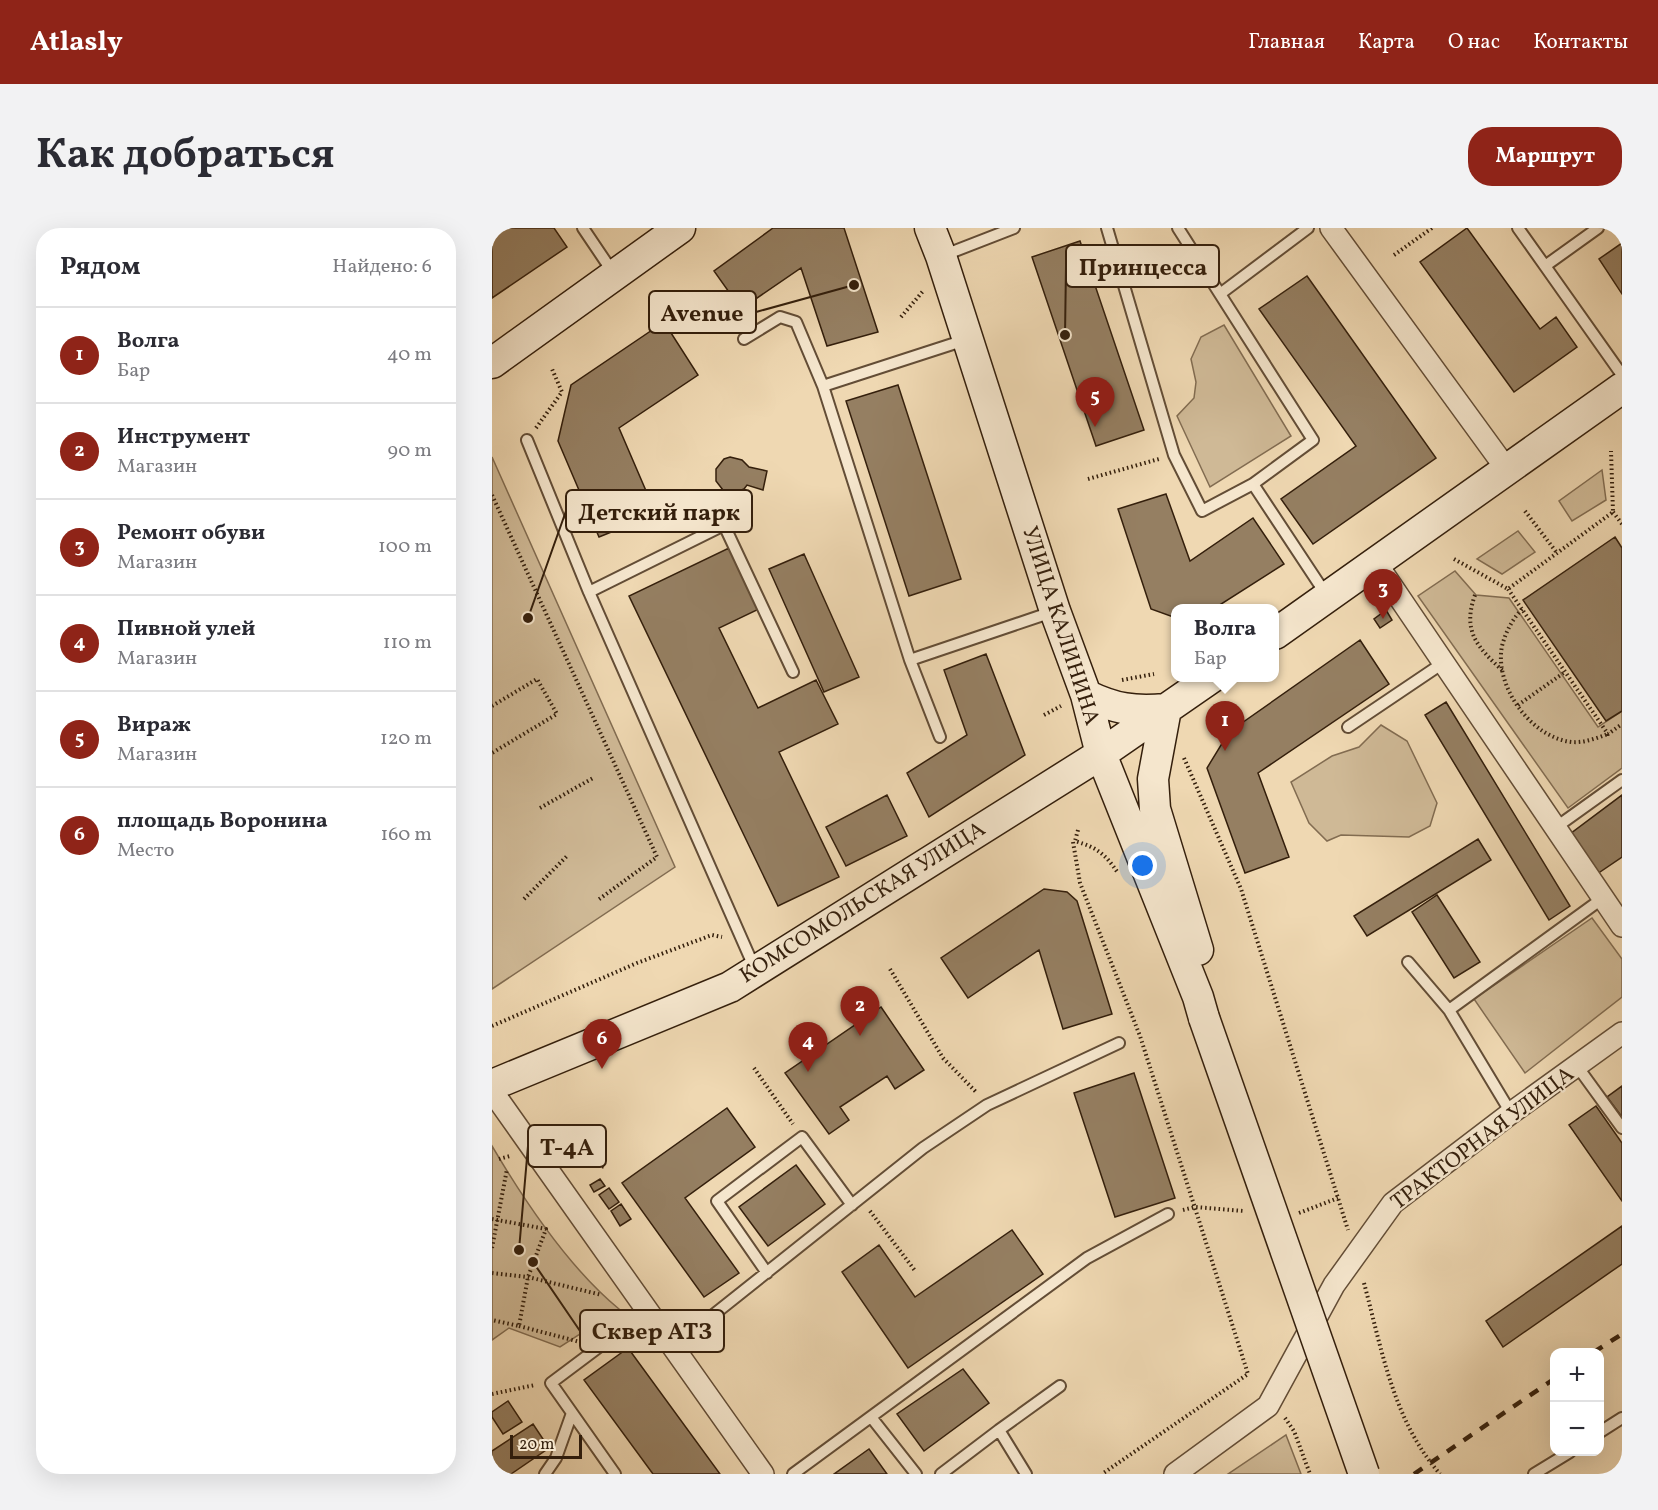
<!DOCTYPE html>
<html lang="ru">
<head>
<meta charset="utf-8">
<style>
  :root { --surface:#fff; --page:#f2f2f3; --text:#2b2b33; --muted:#7c7c81; --line:#e1e1e2; --accent:#8f2418 }
  body { margin:0; font-family:Vollkorn,serif; background:var(--page); color:var(--text) }
  .controls { position:absolute; right:18px; bottom:18px; display:grid; overflow:hidden; border-radius:12px; box-shadow:0 6px 24px #0002 }
  .controls button { width:54px; height:54px; display:grid; place-items:center; padding:0; border:0; border-bottom:2px solid var(--line); background:var(--surface); color:var(--text); font:30px sans-serif }
  .scale { position:absolute; left:18px; bottom:15px; width:72px; box-sizing:border-box; padding-left:6px; border:3px solid #341f0c; border-top:0; font-size:16px; line-height:21px; white-space:nowrap; color:#341f0c; -webkit-text-stroke:4px #f5e6cd; paint-order:stroke }
  .you { position:absolute; left:651px; top:638px; width:21px; height:21px; margin:-15px; border:4px solid #fff; border-radius:50%; background:#1a73e8; box-shadow:0 0 0 9px #1a73e833 }
  .badge { display:grid; place-items:center; width:39px; height:39px; border-radius:50%; background:var(--accent); color:#fff; font-size:20px; font-weight:700 }
  .pin { position:absolute; translate:-50% -50px; filter:drop-shadow(0 2px 3px #0008) }
  .pin::after { content:''; position:absolute; top:32px; width:21px; height:18px; background:inherit; clip-path:polygon(0 0,100% 0,50% 100%) }
  .popup { position:absolute; left:679px; top:376px; width:108px; height:78px; box-sizing:border-box; display:grid; place-content:center; border-radius:12px; background:var(--surface); filter:drop-shadow(0 2px 4px #0005); font-size:20px; white-space:nowrap; color:var(--muted) }
  .popup b { font-size:22px; color:var(--text) }
  .popup::after { content:''; position:absolute; left:50%; top:100%; margin-left:-12px; border:12px solid transparent; border-top-color:var(--surface) }
  .list { margin:0; padding:0; list-style:none }
  h2 { display:flex; justify-content:space-between; align-items:center; height:78px; margin:0; padding:0 24px; font-size:26px }
  h2 small { font-size:20px; font-weight:400; color:var(--muted) }
  .list li { display:grid; grid-template-columns:39px 1fr auto; gap:18px; align-items:center; box-sizing:border-box; height:96px; padding:0 24px; border-top:2px solid var(--line) }
  .list b { display:block; font-size:22px; white-space:nowrap }
  .list p { margin:0; font-size:20px; white-space:nowrap; color:var(--muted) }
  .list em { font-size:20px; font-style:normal; color:var(--muted) }
  .map { position:relative; flex:none; width:1130px; height:1246px; overflow:hidden; border-radius:24px }
  header { display:flex; align-items:center; gap:36px; box-sizing:border-box; height:84px; padding:0 30px; background:var(--accent); color:#fff }
  header strong { font-size:28px }
  nav { display:flex; gap:33px; margin-inline-start:auto; font-size:21px }
  .intro { display:flex; align-items:center; justify-content:space-between; box-sizing:border-box; height:144px; padding:0 36px }
  h1 { margin:0; font-size:42px }
  .button { padding:15px 27px; border-radius:24px; background:var(--accent); color:#fff; font-size:21px; font-weight:700 }
  main { display:flex; gap:36px; padding:0 36px }
  aside { flex:1; background:var(--surface); border-radius:24px; box-shadow:0 6px 24px #0002 }
  .map>svg:first-child { display:block }
  .green { fill:#cfb996; stroke:#826c51; stroke-width:1.5 }
  .building { fill:#957f62; stroke:#341f0c; stroke-width:1.5 }
  .lines { fill:none; stroke-linecap:round; stroke-linejoin:round }
  .lane-casing { stroke:#634d36; stroke-width:14 }
  .street-casing { stroke:#634d36; stroke-width:24 }
  .secondary-casing { stroke:#341f0c; stroke-width:33 }
  .path { stroke:#341f0c; stroke-width:4; stroke-dasharray:1.5 3; stroke-linecap:butt }
  .lane { stroke:#f5e6cd; stroke-width:10 }
  .street { stroke:#f5e6cd; stroke-width:21 }
  .secondary { stroke:#f5e6cd; stroke-width:30 }
  .rail { stroke:#341f0c; stroke-width:4.5; stroke-dasharray:10 10; stroke-linecap:butt }
  .secondary-bridge-casing { stroke:#341f0c; stroke-width:33; stroke-linecap:butt }
  .secondary-bridge { stroke:#f5e6cd; stroke-width:30 }
  .labels { text-anchor:middle; dominant-baseline:central; stroke-width:4.5; stroke-linejoin:round; paint-order:stroke }
  .street-label { font-size:22px; fill:#341f0c; stroke:#f5e6cd }
  .leader { fill:none; stroke:#341f0c; stroke-width:2 }
  .callout-dot { fill:#341f0c; stroke:#f5e6cd; stroke-width:2 }
  .callout { fill:#f5e6cd; stroke:#341f0c; stroke-width:2 }
  .callout-label { font-size:24px; text-anchor:middle; font-weight:bold; fill:#341f0c }
</style>
</head>
<body>
<header>
<strong>Atlasly</strong>
<nav><a>Главная</a><a>Карта</a><a>О нас</a><a>Контакты</a></nav>
</header>
<div class="intro"><h1>Как добраться</h1><a class="button">Маршрут</a></div>
<main>
<aside>
<h2>Рядом<small>Найдено: 6</small></h2>
<ul class="list">
<li><span class="badge">1</span><div><b>Волга</b><p>Бар</p></div><em>40 m</em></li>
<li><span class="badge">2</span><div><b>Инструмент</b><p>Магазин</p></div><em>90 m</em></li>
<li><span class="badge">3</span><div><b>Ремонт обуви</b><p>Магазин</p></div><em>100 m</em></li>
<li><span class="badge">4</span><div><b>Пивной улей</b><p>Магазин</p></div><em>110 m</em></li>
<li><span class="badge">5</span><div><b>Вираж</b><p>Магазин</p></div><em>120 m</em></li>
<li><span class="badge">6</span><div><b>площадь Воронина</b><p>Место</p></div><em>160 m</em></li>
</ul>
</aside>
<div class="map">
<svg width="1130" height="1246" viewBox="0 0 1130 1246">
  <rect width="100%" height="100%" fill="#efd8b2"/>
  <filter id="stains"><feTurbulence type="fractalNoise" baseFrequency=".00333" numOctaves="4"/><feColorMatrix values="0 0 0 0 .2 0 0 0 0 .09 0 0 0 0 .02 0 0 0 .5 -.17"/></filter>
  <radialGradient id="worn" r=".72"><stop offset=".6" stop-color="#630" stop-opacity="0"/><stop offset="1" stop-color="#630" stop-opacity=".3"/></radialGradient>
  <path class="green" d="M732,97L799,208L718,259L685,188L702,170L704,154L699,131L709,109Z
    M0,229L183,639L0,761Z
    M1110,242L1114,272L1080,293L1067,273Z
    M1026,303L1043,324L1010,346L985,331Z
    M963,343L984,367L1017,370L1106,499L1130,483V540L1076,580L926,368Z
    M889,497L915,513L945,575L938,598L917,609L849,607L835,613L817,595L799,554L840,528L867,519Z
    M1100,690L1130,731V769L1033,845L982,771Z
    M0,918C33,974 77,1040 127,1081L68,1119L17,1100L0,1112Z
    M794,1207L809,1246H736Z"/>
  <path class="building" d="M15,0H62L75,19L0,70V10Z
    M281,0H352L386,104L335,118L309,40L249,81L222,43Z
    M975,0L1048,101L1064,89L1085,119L1022,164L928,34Z
    M588,13L652,202L604,218L540,29Z
    M1130,15V66L1107,31Z
    M815,48L944,230L821,316L789,271L864,218L767,81Z
    M172,94L206,147L127,200L164,286L107,309L66,213L79,157Z
    M406,157L469,351L417,368L354,173Z
    M238,229L250,232L257,239L275,243L271,262L255,257L252,261L241,265L231,262L224,253V241L232,231Z
    M674,266L698,333L761,290L792,336L723,380H684V390L659,381L626,281Z
    M1123,309L1130,320V483L1114,493L1031,372Z
    M237,320L267,381L227,400L266,480L324,452L346,496L287,524L347,649L286,678L137,368Z
    M312,326L367,449L332,464L277,341Z
    M894,382L900,392L888,400L882,391Z
    M868,412L897,456L766,545L797,629L753,645L715,540L737,504Z
    M494,426L533,527L437,589L415,545L475,507L452,442Z
    M954,474L1078,678L1057,692L933,487Z
    M395,567L415,608L354,638L334,599Z
    M1130,567V629L1105,646L1078,606Z
    M986,611L999,632L875,708L862,688Z
    M552,661L575,664L585,673L620,786L571,801L547,722L476,770L449,730Z
    M945,667L988,734L962,750L920,684Z
    M389,779L432,842L403,861L395,848L348,879L357,892L337,906L293,845Z
    M642,845L683,970L623,989L582,865Z
    M1130,858V889L1115,869Z
    M1104,878L1130,915V973L1077,897Z
    M235,880L263,919L193,970L247,1045L212,1069L130,955Z
    M304,937L333,976L276,1018L247,979Z
    M108,951L113,958L102,964L98,957Z
    M117,960L127,974L117,981L107,967Z
    M129,976L139,991L128,998L119,983Z
    M1130,998V1036L1011,1119L994,1093Z
    M520,1002L551,1046L416,1140L350,1044L387,1017L423,1069Z
    M136,1120L228,1246H161L92,1152Z
    M471,1141L497,1175L432,1223L405,1186Z
    M16,1173L30,1194L11,1206L0,1189V1184Z
    M41,1196L57,1220L19,1246H0V1223Z
    M377,1221L395,1246H342Z"/>
  <g class="lines">
    <defs>
      <path id="lane" d="M91,0L122,46
        M615,0L682,227L710,283L761,256L821,212L728,66
        M686,0L728,66L816,0
        M1026,0L1053,38
        M1106,0L1053,38L1130,147
        M450,28L522,0
        M252,111L288,89L304,94L331,158L473,112
        M331,158L418,432
        M35,212L97,364L263,741
        M761,256L835,368
        M97,364L232,297L301,444
        M856,499L951,435
        M448,509L418,432L560,384
        M1063,600L1130,552
        M916,734L957,782
        M1085,838L1130,900
        M1019,885L957,782L1111,670
        M275,1045L225,973L310,909L360,977
        M181,1119L431,920L495,877L627,815
        M379,1189L424,1246
        M1108,1204L1130,1190
        M53,1246L64,1230L80,1185
        M123,1246L59,1155L155,1083
        M301,1246L595,1030L676,986
        M449,1246L507,1202
        M534,1246L507,1202L568,1158
        M1042,1246L1078,1224"/>
      <path id="street" d="M839,0L1016,243
        M884,335L1130,698
        M0,863L271,1246
        M683,1246L776,1178L842,1057L901,975L1019,885L1130,805"/>
      <path id="secondary" d="M438,0L449,28L563,383L594,467L609,526L706,769L712,790
        M0,135L188,0
        M783,406L1130,160
        M594,467C623,481 642,484 674,481L661,551L663,581L706,722
        M0,857L238,759L609,526L719,450"/>
    </defs>
    <use href="#lane" class="lane-casing"/>
    <use href="#street" class="street-casing"/>
    <use href="#secondary" class="secondary-casing"/>
    <path class="path" d="M902,27L940,0
      M409,89L432,62
      M44,200L70,164L60,141
      M596,251L667,231
      M0,267L165,629L106,672
      M1033,283L1065,325
      M1121,284L1130,296
      M962,331L1016,361L1121,284L1119,223
      M1016,361L1116,506L1130,496
      M983,367C970,403 985,419 1011,443
      M1030,381C1020,392 1014,403 1010,418C1002,458 1039,510 1080,514C1092,515 1105,510 1116,506
      M630,452L662,446
      M1026,477L1073,444
      M0,478L45,451L65,486L0,525
      M552,487L569,478
      M692,530L749,661L856,1002
      M48,580L101,550
      M586,602L583,613C606,620 613,626 626,645
      M581,614L588,655L648,808L756,1146L610,1246
      M32,671L76,627
      M398,741L451,830L485,865
      M0,798L145,735L220,707L230,709
      M262,840L301,896
      M7,931L18,928
      M75,931L113,939
      M691,982L703,979L752,983
      M378,983L424,1044
      M807,985L846,970
      M0,991L54,1001L36,1049L27,1098L0,1092
      M0,1020L15,941
      M0,1045L36,1049L110,1067
      M872,1055C890,1122 901,1192 948,1246
      M27,1098L88,1114
      M0,1166L43,1157
      M793,1190L802,1203L818,1246"/>
    <use href="#lane" class="lane"/>
    <use href="#street" class="street"/>
    <use href="#secondary" class="secondary"/>
    <path class="rail" d="M1102,1124L1130,1106
      M922,1246L1062,1151"/>
    <defs>
      <path id="secondary-bridge" d="M712,790L872,1246"/>
    </defs>
    <use href="#secondary-bridge" class="secondary-bridge-casing"/>
    <use href="#secondary-bridge" class="secondary-bridge"/>
  </g>
  <g class="labels">
    <g class="street-label">
      <text transform="translate(568 398) rotate(72)">УЛИЦА КАЛИНИНА</text>
      <text transform="translate(371 675) rotate(-32)">КОМСОМОЛЬСКАЯ УЛИЦА</text>
      <text transform="translate(991 911) rotate(-37)">ТРАКТОРНАЯ УЛИЦА</text>
    </g>
  </g>
  <path class="leader" d="M573 107L574 38M362 57L264 84M36 390L74 283M27 1022L36 918M41 1034L88 1103"/>
  <g class="callout-dot">
    <circle cx="573" cy="107" r="6"/>
    <circle cx="362" cy="57" r="6"/>
    <circle cx="36" cy="390" r="6"/>
    <circle cx="27" cy="1022" r="6"/>
    <circle cx="41" cy="1034" r="6"/>
  </g>
  <g class="callout">
    <rect x="574" y="17" width="153" height="42" rx="6"/>
    <rect x="157" y="63" width="107" height="42" rx="6"/>
    <rect x="74" y="262" width="186" height="42" rx="6"/>
    <rect x="36" y="897" width="78" height="42" rx="6"/>
    <rect x="88" y="1082" width="144" height="42" rx="6"/>
  </g>
  <g class="callout-label">
    <text x="651" y="47">Принцесса</text>
    <text x="210" y="93">Avenue</text>
    <text x="167" y="292">Детский парк</text>
    <text x="75" y="927">Т-4А</text>
    <text x="160" y="1111">Сквер АТЗ</text>
  </g>
  <rect width="100%" height="100%" filter="url(#stains)"/>
  <rect width="100%" height="100%" fill="url(#worn)"/>
</svg>
<div class="controls">
<button>+</button>
<button>−</button>
</div>
<div class="scale">20 m</div>
<div class="you"></div>
<div class="pin badge" style="left:733px;top:523px">1</div>
<div class="popup"><b>Волга</b>Бар</div>
<div class="pin badge" style="left:368px;top:808px">2</div>
<div class="pin badge" style="left:891px;top:391px">3</div>
<div class="pin badge" style="left:316px;top:844px">4</div>
<div class="pin badge" style="left:603px;top:199px">5</div>
<div class="pin badge" style="left:110px;top:841px">6</div>
</div>
</main>
</body>
</html>
